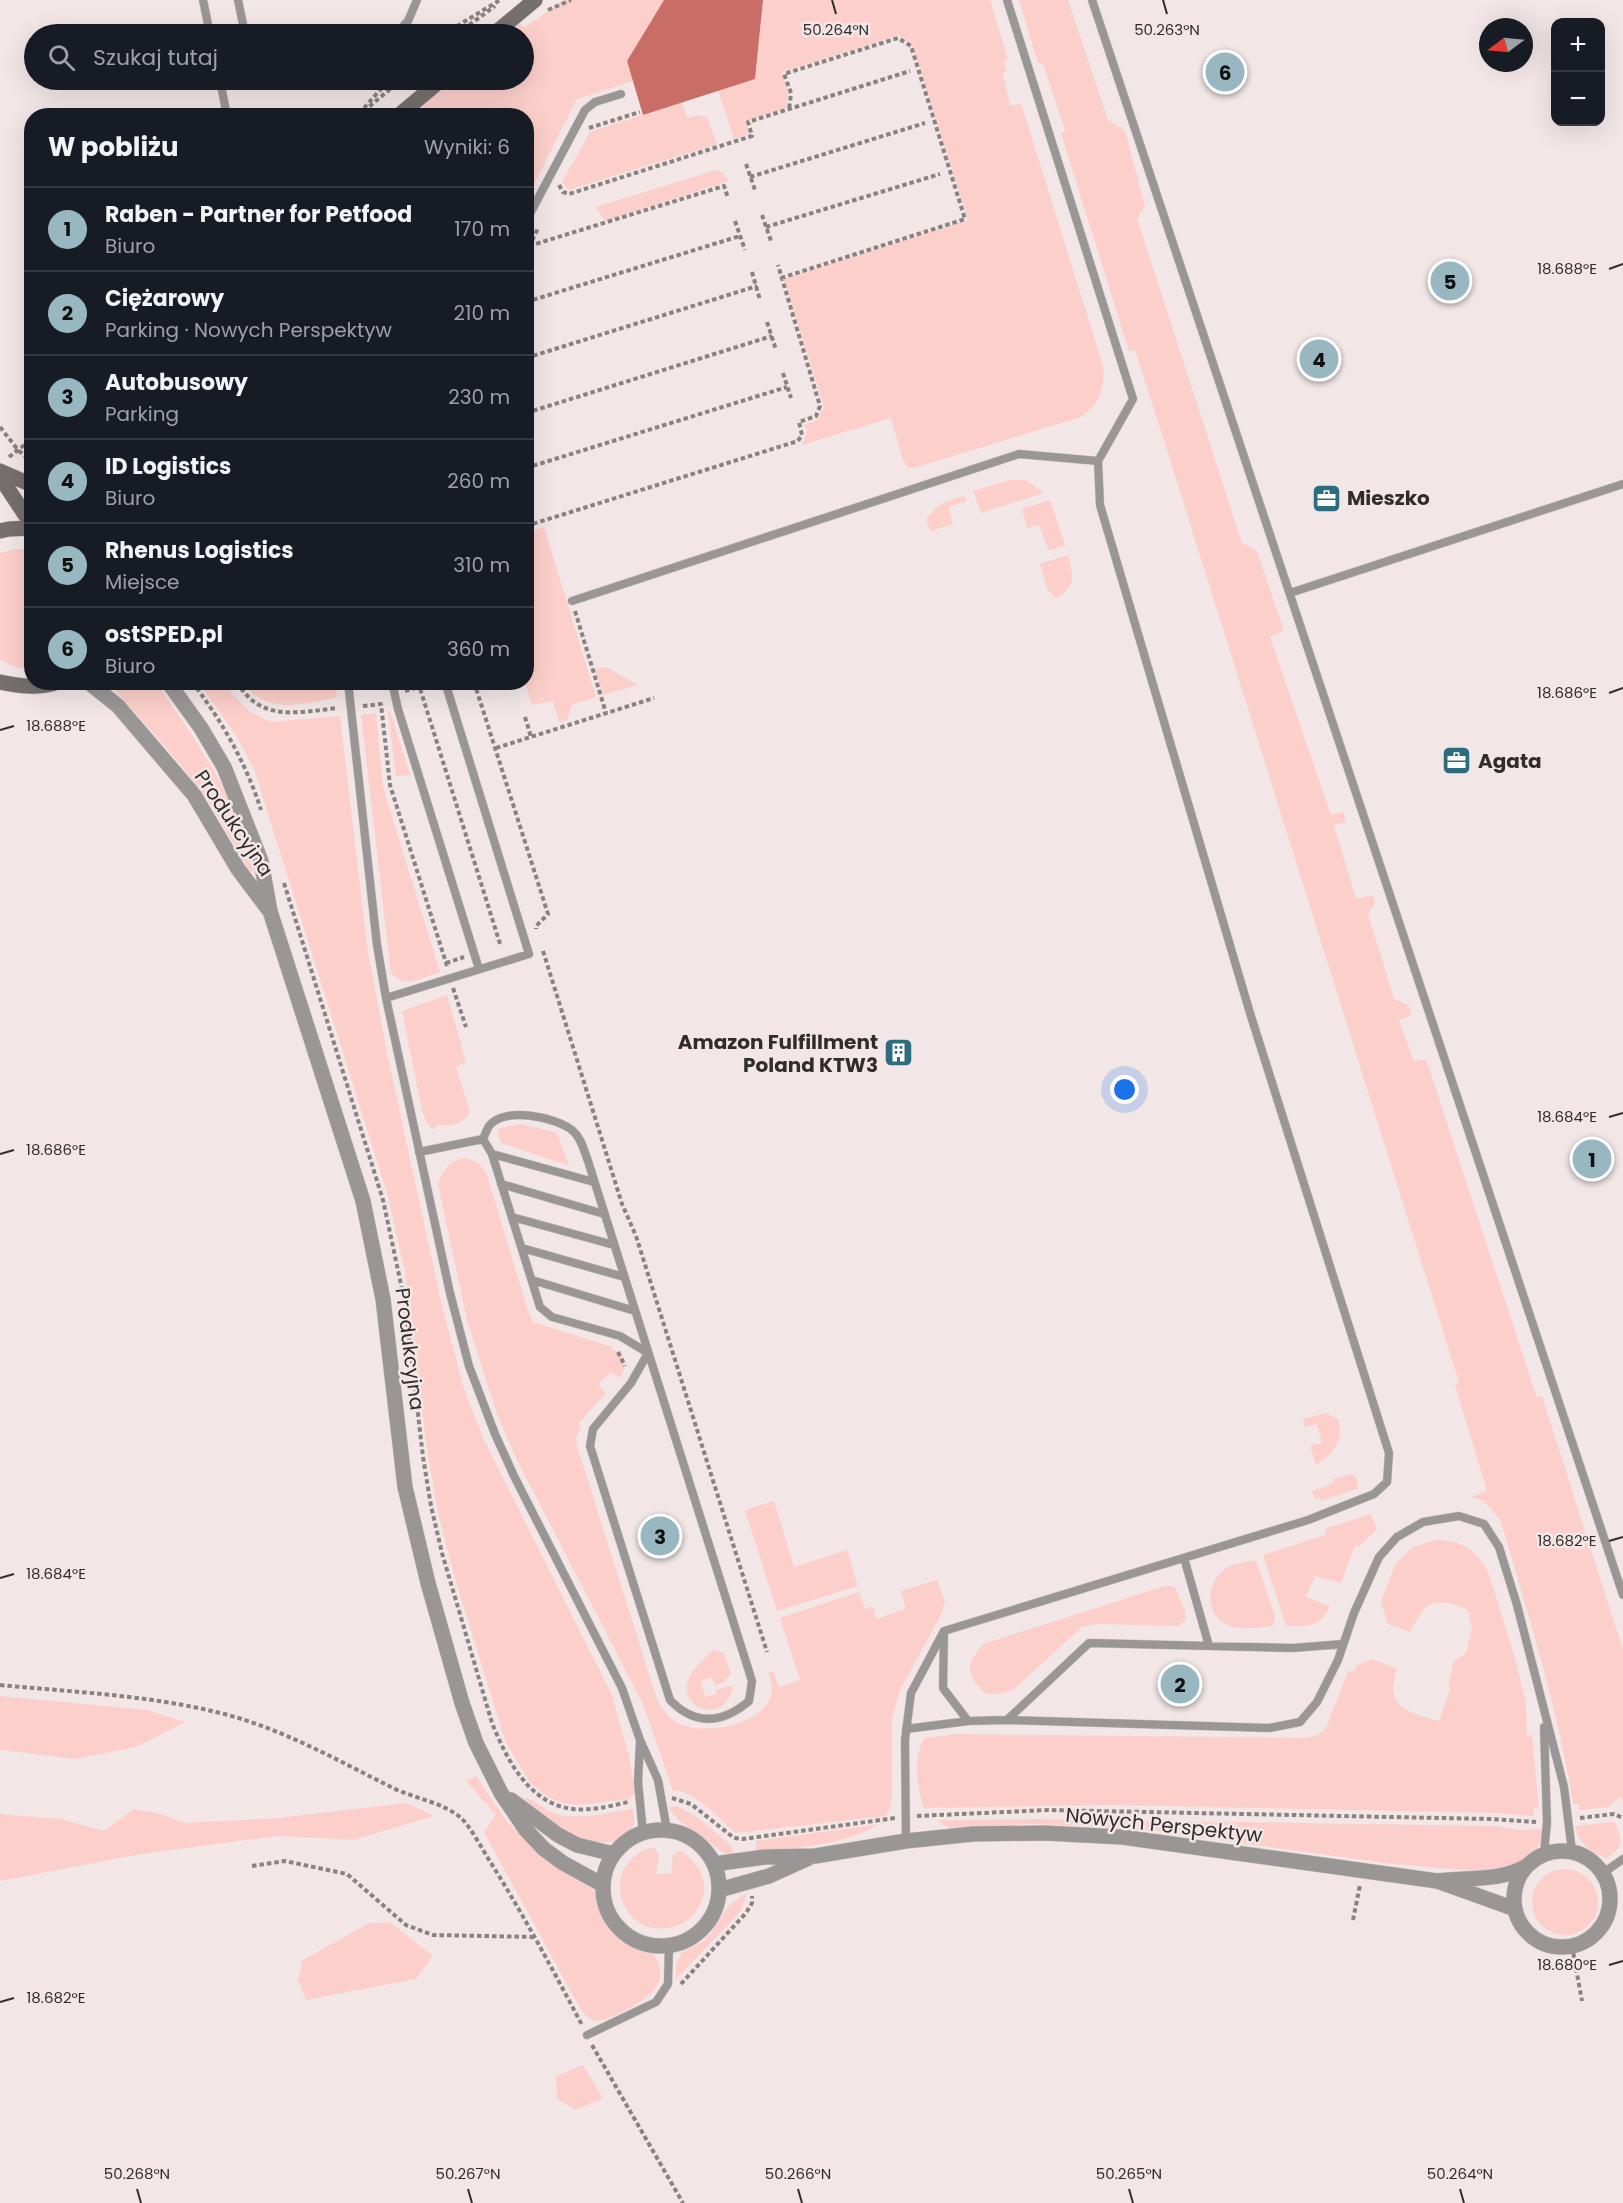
<!DOCTYPE html>
<html lang="pl">
<head>
<meta charset="utf-8">
<style>
  :root { --surface:#171b24; --page:#20242c; --text:#f1f3f6; --muted:#9ea1a6; --line:#363941; --accent:#98b7c0 }
  body { margin:0; font-family:Poppins,sans-serif; background:var(--page); color:var(--text) }
  .controls { position:absolute; right:18px; top:18px; display:grid; overflow:hidden; border-radius:12px; box-shadow:0 6px 24px #0002 }
  .controls button { width:54px; height:54px; display:grid; place-items:center; padding:0; border:0; border-bottom:2px solid var(--line); background:var(--surface); color:var(--text); font:30px sans-serif }
  .compass { position:absolute; left:1479px; top:18px; width:54px; height:54px; border-radius:50%; background:var(--surface); box-shadow:0 6px 24px #0002; rotate:254deg }
  .you { position:absolute; left:1125px; top:1090px; width:21px; height:21px; margin:-15px; border:4px solid #fff; border-radius:50%; background:#1a73e8; box-shadow:0 0 0 9px #1a73e833 }
  .badge { display:grid; place-items:center; width:39px; height:39px; border-radius:50%; background:var(--accent); color:#111; font-size:20px; font-weight:700 }
  .pin { position:absolute; translate:-50% -50%; border:3px solid #fff; box-shadow:0 2px 6px #0006 }
  .list { margin:0; padding:0; list-style:none }
  h2 { display:flex; justify-content:space-between; align-items:center; height:78px; margin:0; padding:0 24px; font-size:26px }
  h2 small { font-size:20px; font-weight:400; color:var(--muted) }
  .list li { display:grid; grid-template-columns:39px 1fr auto; gap:18px; align-items:center; box-sizing:border-box; height:84px; padding:0 24px; border-top:2px solid var(--line) }
  .list b { display:block; font-size:22px; white-space:nowrap }
  .list p { margin:0; font-size:20px; white-space:nowrap; color:var(--muted) }
  .list em { font-size:20px; font-style:normal; color:var(--muted) }
  .icon { flex:none; width:33px; height:33px; fill:none; stroke:currentColor; stroke-width:2; stroke-linecap:round; stroke-linejoin:round }
  .map { position:relative; flex:none; width:1623px; height:2203px; overflow:hidden }
  .search { position:absolute; background:var(--surface); box-shadow:0 6px 24px #0002; left:24px; top:24px; width:510px; height:66px; display:flex; align-items:center; gap:15px; box-sizing:border-box; padding:0 21px; border-radius:33px; color:var(--muted); font-size:22px }
  .panel { position:absolute; background:var(--surface); box-shadow:0 6px 24px #0002; left:24px; top:108px; width:510px; height:582px; border-radius:24px }
  .map>svg:first-child { display:block }
  .green { fill:#fccfca }
  .water { fill:#c96d67 }
  .lines { fill:none; stroke-linecap:round; stroke-linejoin:round }
  .lane-casing { stroke:#cfc5c4; stroke-width:9 }
  .street-casing { stroke:#cfc5c4; stroke-width:16 }
  .secondary-casing { stroke:#cfc5c4; stroke-width:16 }
  .path { stroke:#898281; stroke-width:4; stroke-dasharray:4.5 3; stroke-linecap:butt }
  .lane { stroke:#9b9696; stroke-width:8 }
  .street { stroke:#9b9696; stroke-width:15 }
  .secondary { stroke:#756f6e; stroke-width:15 }
  .ticks { fill:none; stroke:#302c2b; stroke-width:2 }
  .labels { text-anchor:middle; dominant-baseline:central; stroke-width:5; stroke-linejoin:round; paint-order:stroke }
  .poi-label { font-size:20px; font-weight:bold; fill:#302c2b; stroke:#f2e7e6; text-anchor:start }
  .street-label { font-size:20px; fill:#302c2b; stroke:#f2e7e6 }
  .ticks-label { font-size:15px; text-anchor:middle; fill:#302c2b; stroke:#f2e7e6; stroke-width:5; stroke-linejoin:round; paint-order:stroke }
</style>
</head>
<body>
<div class="map">
<svg width="1623" height="2203" viewBox="0 0 1623 2203">
  <rect width="100%" height="100%" fill="#f2e7e6"/>
  <path class="green" d="M564,0H664L627,61L633,81L577,99L527,198L526,116H410L452,80H524V34H505L519,22L524,28Z
    M763,0H990L1008,59L1004,61L1007,71L1002,73L1011,106L1021,103L1104,369C1103,393 1100,402 1081,417L914,468L908,467L903,461L891,418L802,445L807,431L804,425L817,420L824,407L784,279L968,220L913,46L899,35L782,72L788,93L786,108L745,121L749,134L734,139L718,90L755,79Z
    M1019,0H1068L1108,120L1125,131L1145,206L1137,218L1242,543L1257,551L1284,631L1270,637L1331,815L1343,812L1346,822L1334,825L1356,899L1373,895L1375,904L1368,914L1394,999L1409,1006L1412,1015L1399,1020L1414,1062L1426,1059L1537,1398L1542,1396L1623,1650V1802L1620,1797L1609,1807L1579,1810V1804H1573C1558,1707 1528,1615 1501,1521L1484,1501L1471,1497L1487,1491L1455,1385L1459,1382L1161,431L1135,350L1129,351L1061,133L1065,131L1043,63H1038Z
    M682,102L687,118L699,115L707,118L717,144L568,190L562,182L590,132Z
    M716,170L722,172L729,181L605,221L596,207Z
    M1010,480H1026L1044,493L981,513L973,491Z
    M964,496L967,501L949,507L953,524L931,531L926,520C935,504 947,501 964,496Z
    M1050,500L1065,545L1049,551L1039,525L1027,528L1022,509Z
    M544,527L596,697L572,705L567,720L559,722L553,701L532,705L525,683L527,533Z
    M16,549H31V669L15,667L0,660V553Z
    M1068,555C1074,575 1076,589 1055,598L1047,588L1040,564Z
    M606,667L638,685L603,695L595,669Z
    M109,683H155L159,687C187,727 214,766 234,810C243,830 247,850 254,871L250,872L210,804L181,765Z
    M199,683H225L233,695L249,711L271,722L340,716L367,946L387,1053L442,1306L464,1389L484,1440L612,1695L629,1756L635,1794L631,1795V1799L578,1805L562,1803L546,1796L531,1784L506,1743L455,1579L438,1513L427,1449L405,1272L388,1196L254,769L237,737Z
    M243,683H335L337,698C300,703 271,717 243,683Z
    M390,711L410,775L396,776L388,712Z
    M376,713L383,787L440,972C421,978 407,989 391,973L361,715Z
    M447,995L466,1062L456,1067L470,1112C463,1124 451,1127 437,1125L434,1130L427,1123L422,1110L402,1011Z
    M521,1124L557,1133L569,1166L501,1143L498,1133L500,1128Z
    M465,1158C477,1161 482,1165 487,1175L529,1314L533,1322L612,1347L611,1350L618,1352C624,1361 627,1370 619,1378L611,1372L598,1384L606,1393L578,1424L581,1427L576,1438L577,1446L657,1699C663,1711 670,1721 682,1725C708,1735 769,1724 772,1690C772,1684 770,1677 769,1672L773,1671L779,1687L800,1680L780,1618L859,1592L865,1609L873,1606L876,1619L906,1609L901,1591L937,1580L945,1601L942,1613L900,1690L892,1718V1799L889,1811L885,1816L735,1833C723,1821 691,1788 673,1791L643,1704L517,1460L497,1414L467,1320L438,1184C443,1170 450,1160 465,1158Z
    M1326,1413L1338,1419C1345,1440 1332,1455 1316,1465L1310,1446L1322,1443L1317,1424L1305,1427L1303,1419Z
    M1352,1474L1357,1479V1489L1321,1501L1320,1497L1315,1499L1312,1491L1334,1483L1333,1479Z
    M774,1501L794,1567L847,1550L858,1586L777,1611L745,1510Z
    M1371,1514L1377,1529L1359,1547L1355,1546L1341,1583L1315,1576L1306,1597L1330,1606C1321,1627 1307,1627 1286,1626L1263,1555L1325,1535L1327,1528Z
    M1436,1540C1463,1541 1476,1549 1489,1574L1515,1658L1526,1703L1527,1735H1532L1539,1809L1534,1808V1816L1495,1813L1111,1805L924,1808C917,1788 912,1757 925,1738L956,1734L1305,1738L1318,1735L1326,1728L1348,1671H1354L1356,1666L1372,1659L1397,1669C1384,1707 1407,1712 1439,1721L1450,1690L1449,1681L1454,1661L1466,1653L1472,1629L1468,1610C1456,1604 1438,1598 1426,1607C1420,1612 1414,1625 1410,1632L1388,1624L1381,1601L1396,1563L1413,1547Z
    M1256,1560L1275,1616L1273,1626C1260,1627 1242,1631 1230,1626C1205,1617 1204,1584 1225,1569C1232,1563 1247,1562 1256,1560Z
    M1165,1586L1175,1587L1185,1611L1186,1620L1178,1626L1097,1624L1082,1627L1013,1690L999,1694L985,1693C965,1674 966,1665 983,1644Z
    M713,1650L724,1653L731,1674L723,1683L715,1685L712,1677L701,1681L705,1697L716,1694V1690L733,1685C727,1728 675,1708 689,1678C693,1668 706,1658 713,1650Z
    M0,1696L147,1710L185,1722L136,1747L76,1759L0,1750Z
    M476,1776L508,1823L556,1868L594,1890L601,1898L603,1909L612,1926L627,1942L641,1950L654,1954C660,1964 663,1976 657,1986C651,1998 604,2026 592,2020C588,2018 584,2013 581,2010L484,1832L496,1815L466,1781Z
    M523,1797C536,1800 544,1810 557,1814C580,1821 610,1812 633,1809C633,1813 635,1820 634,1824C625,1856 572,1839 554,1826C542,1818 532,1808 523,1797Z
    M406,1803L434,1816L353,1840L277,1836L141,1854L0,1881V1814L61,1819L104,1831L134,1809L161,1814L185,1823L278,1818Z
    M677,1806C698,1816 715,1831 732,1847L733,1855L724,1853L678,1820L668,1807Z
    M1038,1819L1495,1826L1521,1830L1543,1829L1540,1843L1532,1856L1518,1867L1482,1872L1385,1863L1156,1831L1089,1826L1030,1824L949,1828L936,1820Z
    M1615,1822C1623,1840 1623,1848 1607,1858C1589,1852 1580,1844 1575,1826Z
    M879,1824C843,1846 799,1847 757,1853L756,1841Z
    M653,1847L659,1854L656,1874L671,1873L673,1855L680,1850C694,1860 706,1873 704,1892C702,1905 693,1918 681,1924C624,1949 592,1865 653,1847Z
    M1532 1902a33 33 0 1 1 66 0a33 33 0 1 1-66 0Z
    M747,1893L741,1911L676,1979V1965L682,1952C710,1941 710,1934 725,1911C730,1903 739,1898 747,1893Z
    M390,1922L433,1956L416,1979L306,2000L298,1979L303,1960L369,1923Z
    M583,2065L603,2098L576,2110L557,2099L556,2076Z"/>
  <path class="water" d="M664,0H763L755,79L643,115L627,61Z"/>
  <g class="lines">
    <defs>
      <path id="lane" d="M203,0L210,34
        M238,0L245,34
        M1092,0L1623,1595
        M396,34L408,21L417,0
        M220,80L226,111L230,116
        M526,221L585,110L595,102L621,94
        M1290,593L1623,484
        M572,601L1019,454L1098,461
        M348,682L377,945L386,998L450,1293L469,1366L495,1434L514,1476L622,1688L640,1740L658,1780L667,1830
        M392,682L398,709L479,969
        M386,998L529,954L445,682
        M419,1152L483,1139
        M492,1154L594,1182
        M588,1161C584,1151 582,1139 573,1131C557,1117 504,1106 489,1126C487,1129 485,1135 483,1139L492,1154L540,1307L552,1317L620,1336L648,1353L631,1383L593,1429L590,1446L670,1700C695,1726 722,1724 749,1701L752,1681L588,1161
        M501,1184L604,1214
        M512,1217L614,1245
        M522,1248L624,1277
        M532,1280L635,1311
        M1184,1558L1209,1646
        M944,1632L943,1688L968,1721
        M1007,1720L1089,1643L1293,1648L1343,1644
        M906,1729L968,1721L1007,1720L1269,1728L1300,1722L1317,1702L1338,1660L1354,1613L1379,1557L1397,1537L1423,1522L1459,1516L1484,1524L1499,1547L1517,1605L1564,1787L1572,1851
        M640,1742L638,1782L643,1833
        M906,1841L905,1740L911,1693L944,1631L1308,1520L1374,1494L1387,1482L1389,1453L1250,1013L1100,505L1098,461L1133,399L1007,0
        M1544,1854L1547,1822L1544,1727
        M1603,1873L1623,1859
        M587,2035L656,2002L668,1984L669,1945"/>
      <path id="street" d="M88,682L118,706L194,795L238,869L268,909
        M168,682L201,728L224,767L261,861L270,911L363,1201L383,1299L405,1487L428,1583L462,1703L476,1743L501,1793L526,1830L544,1849L563,1863L603,1885
        M511,1800L558,1835L577,1845L614,1854
        M603 1888a58 58 0 1 1 116 0a58 58 0 1 1-116 0Z
        M1514 1899a48 48 0 1 1 96 0a48 48 0 1 1-96 0Z
        M714,1864L765,1857L815,1856L906,1841L973,1834L1044,1833L1122,1837L1437,1881L1515,1909
        M1437,1881C1468,1877 1499,1882 1527,1866
        M719,1890L769,1876L809,1858"/>
      <path id="secondary" d="M494,34L535,0
        M398,116L441,80
        M0,471L32,485
        M0,477L32,525
        M0,531L9,529L32,528
        M0,682C19,686 39,689 58,682"/>
    </defs>
    <use href="#lane" class="lane-casing"/>
    <use href="#street" class="street-casing"/>
    <use href="#secondary" class="secondary-casing"/>
    <path class="path" d="M548,10L571,0
      M444,34L500,0
      M457,34L495,6
      M364,108L389,80
      M358,116L401,80
      M589,128L640,112
      M746,164L755,190
      M750,177L925,123
      M559,185L563,192L569,194L752,136L748,122L910,71
      M762,215L771,241
      M735,221L745,250
      M766,227L940,174
      M529,246L724,186L728,198
      M526,254L538,228
      M752,272L760,300
      M781,278L965,219L911,46L898,38L784,74L791,93L789,110
      M526,302L740,236
      M767,322L776,350
      M526,358L757,286
      M783,373L791,398
      M526,413L772,336
      M0,427L18,450L32,462
      M9,457L32,439
      M526,468L787,387
      M526,526L798,441L802,435L799,422L816,416L820,406L778,265
      M575,611L606,713
      M192,682C222,721 246,763 261,810
      M237,682C261,723 298,712 338,708
      M418,682L501,947
      M474,682L548,914L536,926V929
      M405,691L419,687
      M363,706L381,704L390,785L447,966
      M525,717L531,737
      M496,748L654,698
      M284,883L383,1200L405,1303L423,1457L431,1506L442,1553L492,1723C507,1760 529,1804 573,1809C591,1811 611,1806 628,1802
      M543,951L622,1204L636,1236L767,1652
      M446,963L464,957
      M453,988L466,1027
      M618,1352L625,1366
      M0,1685C72,1692 146,1695 216,1712C277,1726 335,1759 391,1787C412,1798 443,1802 461,1818C471,1827 483,1851 491,1863C524,1916 553,1970 582,2025
      M672,1798L691,1804L734,1838L743,1839L895,1818
      M917,1816L1048,1810L1490,1819L1536,1822
      M1580,1818L1614,1814L1623,1818
      M252,1866L285,1861L347,1874L406,1925L433,1935L535,1937
      M1353,1920L1360,1885
      M1572,1946L1582,2001
      M681,1984L746,1913L752,1903V1896
      M592,2045L683,2203"/>
    <use href="#lane" class="lane"/>
    <use href="#street" class="street"/>
    <use href="#secondary" class="secondary"/>
  </g>
  <path class="ticks" d="M832,0L836,14M1163,0L1167,14M1609,269L1623,264M1609,693L1623,688M0,730L14,726M1609,1117L1623,1113M0,1154L14,1150M1609,1541L1623,1537M0,1578L14,1574M1609,1965L1623,1961M0,2002L14,1998M137,2189L141,2203M468,2189L472,2203M798,2189L802,2203M1129,2189L1133,2203M1460,2189L1464,2203"/>
  <defs>
    <symbol id="office-square" viewBox="-11 -11 22 22"><rect x="-9" y="-9" width="18" height="18" rx="4" fill="#2b6d7f" stroke="#f2e7e6"/><path d="M-6-3h4V-5.5h4V-3h4V5H-6ZM-1-4.5V-3h2v-1.5ZM-6 0V1H6V0Z" fill="#fff"/></symbol>
    <symbol id="building-square" viewBox="-11 -11 22 22"><rect x="-9" y="-9" width="18" height="18" rx="4" fill="#2b6d7f" stroke="#f2e7e6"/><path d="M-4-6H4V6H1V3H-1V6H-4ZM-2.5-4.3h1.7v1.8h-1.7ZM.8-4.3h1.7v1.8H.8ZM-2.5-1h1.7V.8h-1.7ZM.8-1h1.7V.8H.8Z" fill="#fff"/></symbol>
  </defs>
  <g fill-rule="evenodd">
    <use href="#office-square" x="1310" y="482" width="33" height="33"/>
    <use href="#office-square" x="1440" y="744" width="33" height="33"/>
    <use href="#building-square" x="882" y="1036" width="33" height="33"/>
  </g>
  <g class="labels">
    <g class="poi-label">
      <text x="1347" y="498">Mieszko</text>
      <text x="1478" y="761">Agata</text>
      <text x="878" y="1042" text-anchor="end">Amazon Fulfillment<tspan x="878" dy="23">Poland KTW3</tspan></text>
    </g>
    <g class="street-label">
      <text transform="translate(234 823) rotate(56)">Produkcyjna</text>
      <text transform="translate(410 1349) rotate(83)">Produkcyjna</text>
      <text transform="translate(1164 1825) rotate(6)">Nowych Perspektyw</text>
    </g>
  </g>
  <g class="ticks-label">
    <text x="836" y="35">50.264°N</text>
    <text x="1167" y="35">50.263°N</text>
    <text x="1567" y="274">18.688°E</text>
    <text x="1567" y="698">18.686°E</text>
    <text x="56" y="731">18.688°E</text>
    <text x="1567" y="1122">18.684°E</text>
    <text x="56" y="1155">18.686°E</text>
    <text x="1567" y="1546">18.682°E</text>
    <text x="56" y="1579">18.684°E</text>
    <text x="1567" y="1970">18.680°E</text>
    <text x="56" y="2003">18.682°E</text>
    <text x="137" y="2179">50.268°N</text>
    <text x="468" y="2179">50.267°N</text>
    <text x="798" y="2179">50.266°N</text>
    <text x="1129" y="2179">50.265°N</text>
    <text x="1460" y="2179">50.264°N</text>
  </g>
</svg>
<div class="controls">
<button>+</button>
<button>−</button>
</div>
<svg class="compass" viewBox="-18 -18 36 36"><path d="M0-13l5 13h-10z" fill="#e53935"/><path d="M0 13l5-13h-10z" fill="#9ea1a6"/></svg>
<div class="you"></div>
<div class="pin badge" style="left:1592px;top:1159px">1</div>
<div class="pin badge" style="left:1180px;top:1684px">2</div>
<div class="pin badge" style="left:660px;top:1536px">3</div>
<div class="pin badge" style="left:1319px;top:359px">4</div>
<div class="pin badge" style="left:1450px;top:281px">5</div>
<div class="pin badge" style="left:1225px;top:72px">6</div>
<div class="search"><svg class="icon" aria-label="search" viewBox="0 0 24 24"><circle cx="10" cy="10" r="6"/><path d="M15 15l6 6"/></svg>Szukaj tutaj</div>
<section class="panel">
<h2>W pobliżu<small>Wyniki: 6</small></h2>
<ul class="list">
<li><span class="badge">1</span><div><b>Raben - Partner for Petfood</b><p>Biuro</p></div><em>170 m</em></li>
<li><span class="badge">2</span><div><b>Ciężarowy</b><p>Parking · Nowych Perspektyw</p></div><em>210 m</em></li>
<li><span class="badge">3</span><div><b>Autobusowy</b><p>Parking</p></div><em>230 m</em></li>
<li><span class="badge">4</span><div><b>ID Logistics</b><p>Biuro</p></div><em>260 m</em></li>
<li><span class="badge">5</span><div><b>Rhenus Logistics</b><p>Miejsce</p></div><em>310 m</em></li>
<li><span class="badge">6</span><div><b>ostSPED.pl</b><p>Biuro</p></div><em>360 m</em></li>
</ul>
</section>
</div>
</body>
</html>
